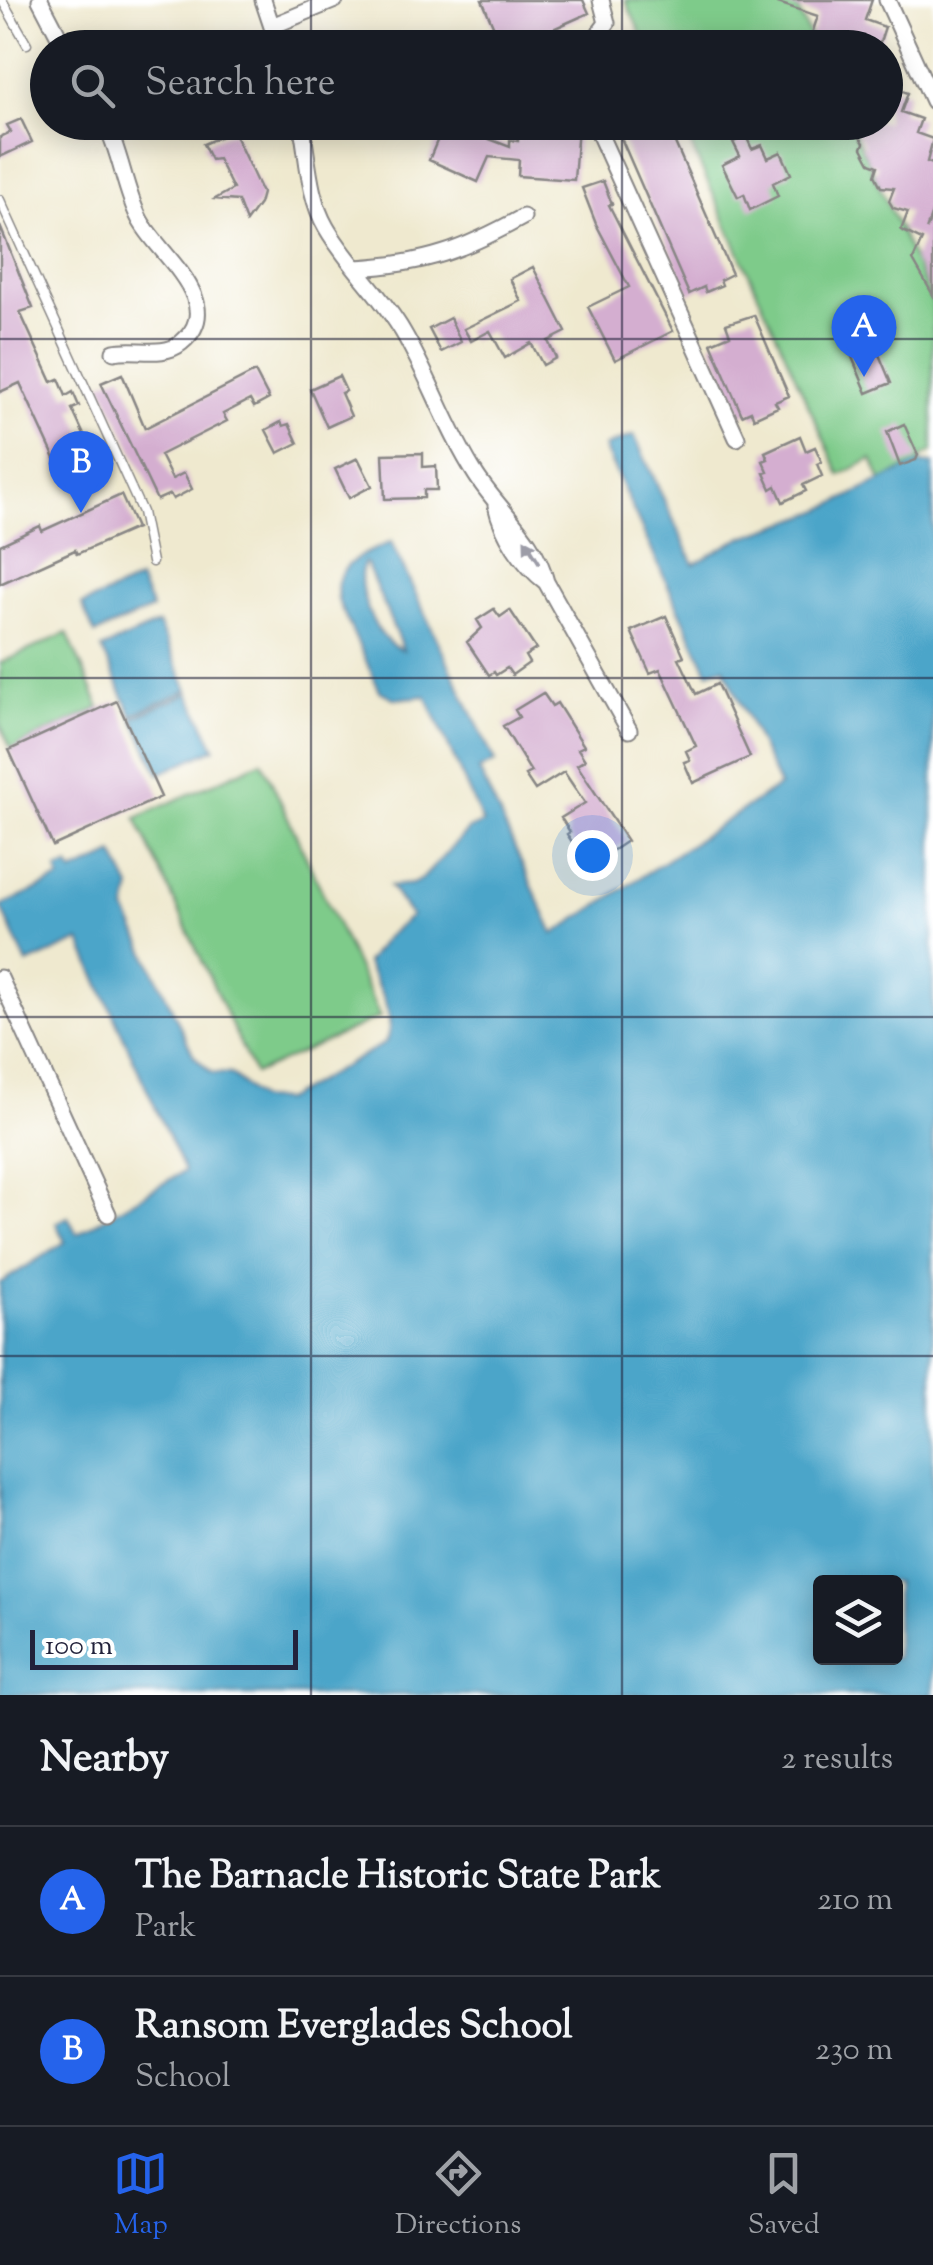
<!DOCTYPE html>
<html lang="en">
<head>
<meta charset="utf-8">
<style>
  :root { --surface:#171b24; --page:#242831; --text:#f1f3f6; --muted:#9ea1a6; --line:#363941; --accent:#2563eb }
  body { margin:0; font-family:"Sorts Mill Goudy",serif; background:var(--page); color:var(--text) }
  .controls { position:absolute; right:30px; bottom:30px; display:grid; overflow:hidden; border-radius:10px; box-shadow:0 5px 25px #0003 }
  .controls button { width:90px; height:90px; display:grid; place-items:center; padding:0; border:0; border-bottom:2px solid var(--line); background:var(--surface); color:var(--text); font:50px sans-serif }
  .scale { position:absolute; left:30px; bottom:25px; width:268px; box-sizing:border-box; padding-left:10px; border:5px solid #22223b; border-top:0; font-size:28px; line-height:35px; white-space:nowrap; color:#22223b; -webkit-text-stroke:8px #fff; paint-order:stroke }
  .you { position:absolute; left:592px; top:855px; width:35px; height:35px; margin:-25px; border:8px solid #fff; border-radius:50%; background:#1a73e8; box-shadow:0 0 0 15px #1a73e833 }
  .badge { display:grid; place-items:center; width:65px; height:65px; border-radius:50%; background:var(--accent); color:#fff; font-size:32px; font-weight:700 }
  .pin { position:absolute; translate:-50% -82px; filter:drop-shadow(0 2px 5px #0008) }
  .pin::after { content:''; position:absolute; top:52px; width:35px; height:30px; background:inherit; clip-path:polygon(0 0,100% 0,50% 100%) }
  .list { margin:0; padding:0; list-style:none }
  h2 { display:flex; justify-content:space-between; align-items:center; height:130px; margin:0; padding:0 40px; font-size:42px }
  h2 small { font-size:32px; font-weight:400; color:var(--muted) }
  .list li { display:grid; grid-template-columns:65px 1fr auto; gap:30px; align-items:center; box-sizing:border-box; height:150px; padding:0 40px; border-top:2px solid var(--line) }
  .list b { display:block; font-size:38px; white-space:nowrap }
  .list p { margin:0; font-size:32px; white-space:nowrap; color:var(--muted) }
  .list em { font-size:32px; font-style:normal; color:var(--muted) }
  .icon { flex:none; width:55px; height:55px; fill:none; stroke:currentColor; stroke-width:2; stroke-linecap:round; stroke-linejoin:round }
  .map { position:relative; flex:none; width:933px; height:1695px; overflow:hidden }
  .search { position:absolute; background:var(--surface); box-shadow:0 5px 25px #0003; left:30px; right:30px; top:30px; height:110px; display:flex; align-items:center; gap:25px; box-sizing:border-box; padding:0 35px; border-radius:55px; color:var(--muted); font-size:38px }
  .sheet { height:430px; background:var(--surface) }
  nav { display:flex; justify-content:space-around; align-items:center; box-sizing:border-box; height:140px; border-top:2px solid var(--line); background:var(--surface); font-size:28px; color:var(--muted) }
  nav a { display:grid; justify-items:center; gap:5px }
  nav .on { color:var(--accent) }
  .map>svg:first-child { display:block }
  .green { fill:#7ecb8a; stroke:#507662; stroke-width:2.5 }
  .water { fill:#4ca5c9; stroke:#376482; stroke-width:2.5; fill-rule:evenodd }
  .building { fill:#d4aed0 }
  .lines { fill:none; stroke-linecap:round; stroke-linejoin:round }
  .service-casing { stroke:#888685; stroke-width:11 }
  .minor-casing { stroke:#888685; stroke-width:19 }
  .service { stroke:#fff; stroke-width:8 }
  .minor { stroke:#fff; stroke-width:15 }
  .oneway { fill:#9c9ca7 }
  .grid { fill:none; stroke:#22223b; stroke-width:2.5; stroke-opacity:0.55 }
</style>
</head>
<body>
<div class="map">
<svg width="933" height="1695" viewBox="0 0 933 1695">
  <rect width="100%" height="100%" fill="#fff"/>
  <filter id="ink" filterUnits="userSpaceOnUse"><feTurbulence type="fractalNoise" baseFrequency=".01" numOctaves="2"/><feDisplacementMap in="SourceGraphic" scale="20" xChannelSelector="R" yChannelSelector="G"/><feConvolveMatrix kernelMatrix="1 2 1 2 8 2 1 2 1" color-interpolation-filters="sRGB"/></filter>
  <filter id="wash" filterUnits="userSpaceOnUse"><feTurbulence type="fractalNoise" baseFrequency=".0048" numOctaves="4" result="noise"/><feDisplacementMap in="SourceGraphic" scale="40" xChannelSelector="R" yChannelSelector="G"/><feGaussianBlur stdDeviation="2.25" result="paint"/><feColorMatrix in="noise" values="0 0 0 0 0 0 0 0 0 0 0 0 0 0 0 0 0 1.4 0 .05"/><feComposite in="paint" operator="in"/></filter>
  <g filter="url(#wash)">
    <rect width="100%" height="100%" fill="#efe9cf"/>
    <path class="green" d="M625,0H793L815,47H647Z
      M681,123H850L933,302V451L920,458L922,464L882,484L872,459L840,475Z
      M67,633L100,708L11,749L0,724V663Z
      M262,761L380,1017L254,1074L136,818Z"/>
    <path class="water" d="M634,435L694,564L738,539L817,512L916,464L933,463V1695H0V1283L65,1242L56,1223L68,1217L77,1234L184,1171L80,941L27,964L1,906L60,879L57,870L69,866L73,873L114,854L131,888L126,910L194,1056L212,1073L231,1074L259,1099L284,1100L385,1043C399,1016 377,988 366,963L385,938L411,916L390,886L412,884L422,879L469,829L483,823L426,696L395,699L380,691L339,603C329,565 362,555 391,542L495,762L479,770L554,934L779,786L724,667L708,672L604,447ZM364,562L366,563L403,650C376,643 353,588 364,562ZM820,1582H896V1658H820Z
      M139,580L152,609L95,634L82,605Z
      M158,624L188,690L132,715L102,649Z
      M189,693L215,748L159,774L133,718Z"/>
    <g id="blocks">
      <path class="building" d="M482,0H583L589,13L533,38L537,48H489L498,37Z
        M778,0H872L865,20L885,27L878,48H807L818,16L778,3Z
        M886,84L908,93L901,112L921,119L916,133L933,139L927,162L933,164V210L926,230L933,213V295L913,260L922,240L901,230L908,212L893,208L889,201L894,188L881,187L875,175L878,166L870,163L862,148L864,143L849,122H886Z
        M21,119L32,142L0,157V137L11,132L7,125Z
        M445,122L510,147V140L518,141L519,123L578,127L574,180L518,176L519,160L489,157L478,182L429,160Z
        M614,122H666L732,274L720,280L722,285L706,292L704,287L689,294Z
        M233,131L262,193L259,204L246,222L238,201L215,199L233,189L218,159L211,160L203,144Z
        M746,136L752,149L762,145L768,158L781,152L791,174L773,183L778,196L750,210L744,194L738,197L722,165L740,156L733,142Z
        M603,181L612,204L609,205L673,331L615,360L588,307L629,287L596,224L582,188Z
        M0,226L33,308L20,312L52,382L59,379L66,396L73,392L79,406L72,409L101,472L76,483L72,474L64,478L20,383L0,392Z
        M533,267L566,332L548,341L556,358L543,365L531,343L505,358L490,331L471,341L464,329L521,301L510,279Z
        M754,315L789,396L775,402L778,407L754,418L751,411L742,415L711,343L730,335L726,324Z
        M450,318L461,342L441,352L429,329Z
        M873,340L891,383L867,393L849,350Z
        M255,372L269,399L254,407L250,400L223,414L227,421L160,455L172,479L184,473L192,489L173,499L170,494L157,500L101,383L122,374L145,428Z
        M339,376L346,391L341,393L351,416L327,427L310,389Z
        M281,422L283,426L289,424L298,443L278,453L266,430Z
        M904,424L918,455L916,460L900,466L887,432Z
        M800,436L806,451L815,447L822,462L817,464L822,476L803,485L806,491L783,502L776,486L771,489L764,473L768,472L763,461L768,459L765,452Z
        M423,453V467L436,466L437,490H424V498L385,499L383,454Z
        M358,458L372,486L349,498L335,469Z
        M121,495L136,528L77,554L75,550L0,584V545L40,526L42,531Z
        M494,609L500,617L510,610L536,649L525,656L529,663L512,675L507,668L496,675L494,672L489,675L467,642L482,628L477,620Z
        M666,616L684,656L679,658L696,694L717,684L750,757L693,783L684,762L690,760L686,751L696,746L660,669L650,673L631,631Z
        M543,693L552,706L557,703L584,746L578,749L585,760L577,765L627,841L588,867L567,834L570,832L561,818L585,803L564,772L535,790L525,775L531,772L503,726L519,717L515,710Z
        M117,701L161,797L53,846L9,750Z"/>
    </g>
  </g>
  <g filter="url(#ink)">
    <use href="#blocks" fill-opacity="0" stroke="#888685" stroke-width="2.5"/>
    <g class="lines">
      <defs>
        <path id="service" d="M2,0L27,44
          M0,200L142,512L152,562"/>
        <path id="minor" d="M40,0L65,48
          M263,0L279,48
          M887,0L933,101
          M272,26L335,0
          M588,48L607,23L601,0
          M105,122C121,153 124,188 139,218C155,252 230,303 181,343C163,358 135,347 114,352
          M301,122C308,156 308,196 326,227C347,264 381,294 403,332C430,378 447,430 476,475C499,511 536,539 546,582C523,565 502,533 496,505
          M594,122L737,438
          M356,268C426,264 463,250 523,217
          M546,582L629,730
          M0,978L108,1214"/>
      </defs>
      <use href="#service" class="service-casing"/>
      <use href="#minor" class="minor-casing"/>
      <use href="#service" class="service"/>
      <use href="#minor" class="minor"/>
    </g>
    <defs><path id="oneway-solid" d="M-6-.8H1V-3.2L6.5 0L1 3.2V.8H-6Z" transform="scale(2.5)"/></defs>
    <use class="oneway" href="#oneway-solid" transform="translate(532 551) rotate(-122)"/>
  </g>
  <path class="grid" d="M311,0V48M622,0V48M311,122V1695M622,122V1695M0,339H933M0,678H933M0,1017H933M0,1356H933"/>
</svg>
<div class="controls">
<button><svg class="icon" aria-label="layers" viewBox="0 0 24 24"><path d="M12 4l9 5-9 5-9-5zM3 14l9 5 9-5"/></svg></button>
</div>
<div class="scale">100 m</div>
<div class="you"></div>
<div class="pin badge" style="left:864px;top:377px">A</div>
<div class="pin badge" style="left:81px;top:513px">B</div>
<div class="search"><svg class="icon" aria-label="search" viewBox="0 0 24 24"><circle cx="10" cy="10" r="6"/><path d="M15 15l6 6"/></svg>Search here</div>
</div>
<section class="sheet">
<h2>Nearby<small>2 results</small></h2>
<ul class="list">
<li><span class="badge">A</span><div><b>The Barnacle Historic State Park</b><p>Park</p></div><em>210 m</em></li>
<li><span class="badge">B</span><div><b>Ransom Everglades School</b><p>School</p></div><em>230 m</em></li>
</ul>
</section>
<nav>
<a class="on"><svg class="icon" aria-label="map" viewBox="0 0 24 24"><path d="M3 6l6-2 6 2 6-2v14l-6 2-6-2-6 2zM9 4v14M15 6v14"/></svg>Map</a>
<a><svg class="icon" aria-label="directions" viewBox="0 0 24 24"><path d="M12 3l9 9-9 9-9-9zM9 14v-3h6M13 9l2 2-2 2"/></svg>Directions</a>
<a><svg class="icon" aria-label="saved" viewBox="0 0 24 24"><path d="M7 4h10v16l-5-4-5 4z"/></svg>Saved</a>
</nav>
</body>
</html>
